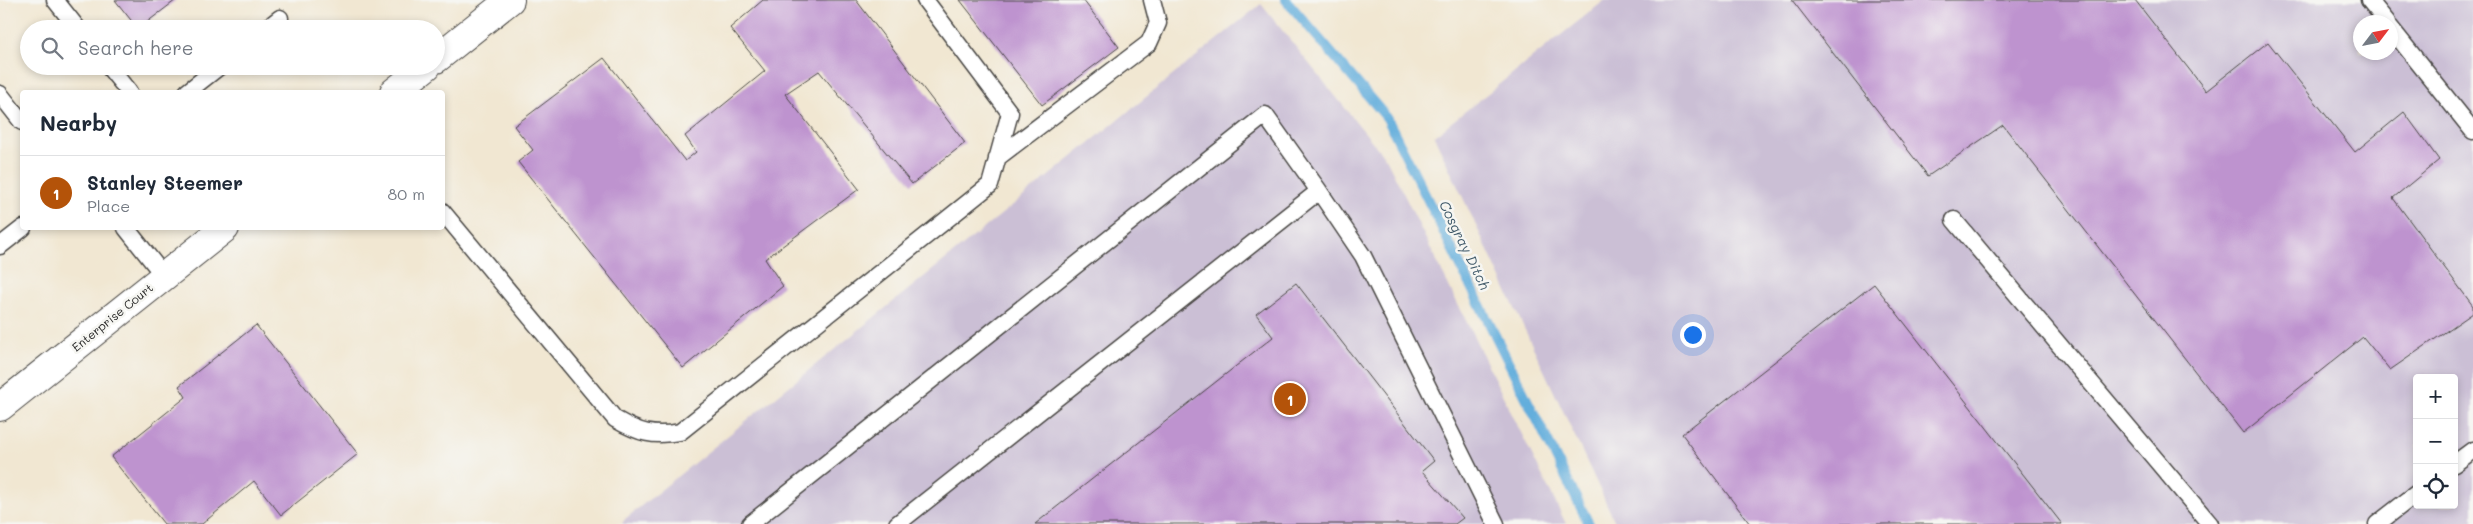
<!DOCTYPE html>
<html lang="en">
<head>
<meta charset="utf-8">
<style>
  :root { --surface:#fff; --page:#f2f2f3; --text:#1f2937; --muted:#747a83; --line:#e0e1e3; --accent:#b45309 }
  body { margin:0; font-family:Mali,sans-serif; background:var(--page); color:var(--text) }
  .controls { position:absolute; right:15px; bottom:15px; display:grid; overflow:hidden; border-radius:5px; box-shadow:0 2px 8px #0003 }
  .controls button { width:45px; height:45px; display:grid; place-items:center; padding:0; border:0; border-bottom:1px solid var(--line); background:var(--surface); color:var(--text); font:25px sans-serif }
  .compass { position:absolute; left:2353px; top:15px; width:45px; height:45px; border-radius:50%; background:var(--surface); box-shadow:0 2px 8px #0003; rotate:58deg }
  .you { position:absolute; left:1692px; top:334px; width:18px; height:18px; margin:-12px; border:4px solid #fff; border-radius:50%; background:#1a73e8; box-shadow:0 0 0 8px #1a73e833 }
  .badge { display:grid; place-items:center; width:32px; height:32px; border-radius:50%; background:var(--accent); color:#fff; font-size:16px; font-weight:700 }
  .pin { position:absolute; translate:-50% -50%; border:2px solid #fff; box-shadow:0 1px 5px #0006 }
  .list { margin:0; padding:0; list-style:none }
  h2 { display:flex; justify-content:space-between; align-items:center; height:65px; margin:0; padding:0 20px; font-size:21px }
  h2 small { font-size:16px; font-weight:400; color:var(--muted) }
  .list li { display:grid; grid-template-columns:32px 1fr auto; gap:15px; align-items:center; box-sizing:border-box; height:75px; padding:0 20px; border-top:1px solid var(--line) }
  .list b { display:block; font-size:19px; white-space:nowrap }
  .list p { margin:0; font-size:16px; white-space:nowrap; color:var(--muted) }
  .list em { font-size:16px; font-style:normal; color:var(--muted) }
  .icon { flex:none; width:28px; height:28px; fill:none; stroke:currentColor; stroke-width:2; stroke-linecap:round; stroke-linejoin:round }
  .map { position:relative; flex:none; width:2473px; height:524px; overflow:hidden }
  .search { position:absolute; background:var(--surface); box-shadow:0 2px 8px #0003; left:20px; top:20px; width:425px; height:55px; display:flex; align-items:center; gap:12px; box-sizing:border-box; padding:0 18px; border-radius:28px; color:var(--muted); font-size:19px }
  .panel { position:absolute; background:var(--surface); box-shadow:0 2px 8px #0003; left:20px; top:90px; width:425px; height:140px; border-radius:5px }
  .map>svg:first-child { display:block }
  .industrial { fill:#cbbfd5; fill-rule:evenodd }
  .lines { fill:none; stroke-linecap:round; stroke-linejoin:round }
  .stream { stroke:#63aedc; stroke-width:10 }
  .building { fill:#be93cf }
  .lane-casing { stroke:#494744; stroke-width:19 }
  .street-casing { stroke:#494744; stroke-width:30 }
  .lane { stroke:#fff; stroke-width:16 }
  .street { stroke:#fff; stroke-width:28 }
  .labels { text-anchor:middle; dominant-baseline:central; stroke-width:5; stroke-linejoin:round; paint-order:stroke }
  .street-label { font-size:12px; fill:#2b2b2b; stroke:#f6f6f2 }
  .water-label { font-size:14px; font-style:italic; fill:#3f5969; stroke:#f6f6f2 }
</style>
</head>
<body>
<div class="map">
<svg width="2473" height="524" viewBox="0 0 2473 524">
  <rect width="100%" height="100%" fill="#f6f6f2"/>
  <filter id="ink" filterUnits="userSpaceOnUse"><feTurbulence type="fractalNoise" baseFrequency=".02" numOctaves="2"/><feDisplacementMap in="SourceGraphic" scale="10" xChannelSelector="R" yChannelSelector="G"/><feConvolveMatrix kernelMatrix="1 2 1 2 8 2 1 2 1" color-interpolation-filters="sRGB"/></filter>
  <filter id="wash" filterUnits="userSpaceOnUse"><feTurbulence type="fractalNoise" baseFrequency=".0096" numOctaves="4" result="noise"/><feDisplacementMap in="SourceGraphic" scale="20" xChannelSelector="R" yChannelSelector="G"/><feGaussianBlur stdDeviation="1.12" result="paint"/><feColorMatrix in="noise" values="0 0 0 0 0 0 0 0 0 0 0 0 0 0 0 0 0 1.4 0 .05"/><feComposite in="paint" operator="in"/></filter>
  <g filter="url(#wash)">
    <rect width="100%" height="100%" fill="#f1e7d2"/>
    <path class="industrial" d="M1605,0H2473V524H1616L1434,136ZM2360,22H2390V52H2360ZM2417,378H2454V505H2417Z
      M1261,4L1387,160L1566,524H622L625,519Z"/>
    <g class="lines">
      <path class="stream" d="M1286,0L1387,118L1589,524"/>
    </g>
    <g id="blocks">
      <path class="building" d="M115,0H176L138,29Z
        M763,0H856L965,143L912,184L819,71L785,94L859,189L765,259L783,286L683,368L518,162L533,150L514,126L604,58L685,161L696,152L685,136L765,71L730,28Z
        M960,0H1083L1119,47L1042,105Z
        M1792,0H2135L2206,91L2268,42L2355,152L2404,112L2439,160L2393,198L2473,306V313L2390,370L2363,337L2243,433L2003,125L1928,176Z
        M1296,283L1434,461L1422,471L1463,518L1455,524H1035L1273,337L1256,314Z
        M1874,284L2062,524H1750L1682,434Z
        M256,325L358,454L281,515L254,481L202,524H164L111,457L186,397L179,386Z"/>
    </g>
  </g>
  <g filter="url(#ink)">
    <use href="#blocks" fill-opacity="0" stroke="#494744" stroke-width="1"/>
    <g class="lines">
      <defs>
        <path id="lane" d="M55,0L78,29
          M2369,0L2387,22
          M2390,27L2473,131
          M266,29L280,18
          M108,66L129,92
          M187,92L220,66
          M0,94L22,122
          M997,158L1149,43L1158,23L1152,0
          M1319,191L1363,256L1496,524
          M442,211L615,419C639,433 653,437 680,432L990,185L1010,113L925,0
          M1954,220L2210,524
          M126,228L164,276
          M0,246L23,228
          M2454,464L2473,450
          M750,524L1265,115L1319,191L897,524
          M2377,524L2417,493"/>
        <path id="street" d="M436,59L510,0
          M394,92L427,66
          M0,407L225,228"/>
      </defs>
      <use href="#lane" class="lane-casing"/>
      <use href="#street" class="street-casing"/>
      <use href="#lane" class="lane"/>
      <use href="#street" class="street"/>
    </g>
  </g>
  <g class="labels">
    <g class="street-label">
      <text transform="translate(112 317) rotate(-39)">Enterprise Court</text>
    </g>
    <g class="water-label">
      <text transform="translate(1465 245) rotate(64)">Cosgray Ditch</text>
    </g>
  </g>
</svg>
<div class="controls">
<button>+</button>
<button>−</button>
<button><svg class="icon" aria-label="locate" viewBox="0 0 24 24"><circle cx="12" cy="12" r="6"/><path d="M12 2v4M12 18v4M2 12h4M18 12h4"/></svg></button>
</div>
<svg class="compass" viewBox="-18 -18 36 36"><path d="M0-13l5 13h-10z" fill="#e53935"/><path d="M0 13l5-13h-10z" fill="#747a83"/></svg>
<div class="you"></div>
<div class="pin badge" style="left:1290px;top:399px">1</div>
<div class="search"><svg class="icon" aria-label="search" viewBox="0 0 24 24"><circle cx="10" cy="10" r="6"/><path d="M15 15l6 6"/></svg>Search here</div>
<section class="panel">
<h2>Nearby<small></small></h2>
<ul class="list">
<li><span class="badge">1</span><div><b>Stanley Steemer</b><p>Place</p></div><em>80 m</em></li>
</ul>
</section>
</div>
</body>
</html>
